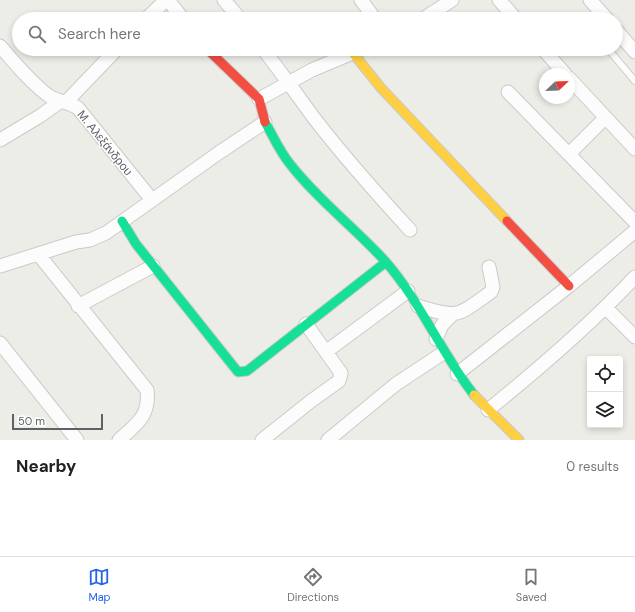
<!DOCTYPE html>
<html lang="en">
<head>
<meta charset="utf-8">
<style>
  :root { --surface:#fff; --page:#f6f6f6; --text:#202124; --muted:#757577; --line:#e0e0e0; --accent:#2563eb }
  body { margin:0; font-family:"DM Sans",sans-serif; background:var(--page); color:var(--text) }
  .controls { position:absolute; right:12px; bottom:12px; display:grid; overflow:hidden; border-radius:4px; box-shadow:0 2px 6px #0003 }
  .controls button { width:36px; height:36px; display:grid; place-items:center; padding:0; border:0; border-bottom:1px solid var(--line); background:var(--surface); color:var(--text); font:20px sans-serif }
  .compass { position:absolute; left:539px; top:68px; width:36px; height:36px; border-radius:50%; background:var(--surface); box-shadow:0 2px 6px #0003; rotate:67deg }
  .scale { position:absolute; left:12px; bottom:10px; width:91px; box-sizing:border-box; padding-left:4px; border:2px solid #5d6267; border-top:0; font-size:11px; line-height:14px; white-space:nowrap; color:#5d6267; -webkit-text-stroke:3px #fff; paint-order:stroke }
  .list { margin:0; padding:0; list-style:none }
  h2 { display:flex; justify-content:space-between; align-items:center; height:52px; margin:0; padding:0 16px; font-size:17px }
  h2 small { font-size:13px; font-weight:400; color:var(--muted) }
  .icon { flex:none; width:22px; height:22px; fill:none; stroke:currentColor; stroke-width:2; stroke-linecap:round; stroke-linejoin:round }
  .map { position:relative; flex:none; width:635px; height:440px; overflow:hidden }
  .search { position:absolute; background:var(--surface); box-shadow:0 2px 6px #0003; left:12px; right:12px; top:12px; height:44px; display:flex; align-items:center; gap:10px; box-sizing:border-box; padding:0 14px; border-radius:22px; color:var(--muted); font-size:15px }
  .sheet { height:116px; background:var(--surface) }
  nav { display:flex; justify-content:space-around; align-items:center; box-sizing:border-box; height:56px; border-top:1px solid var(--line); background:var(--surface); font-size:11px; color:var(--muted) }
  nav a { display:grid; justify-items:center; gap:2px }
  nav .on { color:var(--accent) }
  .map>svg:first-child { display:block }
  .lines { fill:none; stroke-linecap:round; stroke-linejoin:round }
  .lane-casing { stroke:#cacac9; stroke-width:8 }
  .street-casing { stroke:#cacac9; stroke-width:15 }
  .fast-casing { stroke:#c9cac9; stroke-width:11 }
  .slow-casing { stroke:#c9cac9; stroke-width:11 }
  .jam-casing { stroke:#c9cac9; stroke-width:11 }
  .lane { stroke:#fcfcfc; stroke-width:6 }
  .street { stroke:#fcfcfc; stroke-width:13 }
  .fast { stroke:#16e098; stroke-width:9 }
  .slow { stroke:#ffcf43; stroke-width:9 }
  .jam { stroke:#f24e42; stroke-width:9 }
  .labels { text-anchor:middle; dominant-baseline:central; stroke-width:3; stroke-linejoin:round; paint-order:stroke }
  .street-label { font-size:12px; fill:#5d6267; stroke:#fff }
</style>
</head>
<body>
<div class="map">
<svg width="635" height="440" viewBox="0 0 635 440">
  <rect width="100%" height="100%" fill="#edede8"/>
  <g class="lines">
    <defs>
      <path id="lane" d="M608,49L635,81"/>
      <path id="street" d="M168,0L183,19
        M224,0L240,19
        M361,0L375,19
        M499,0L516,19
        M590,0L607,19
        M146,19L166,0
        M423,19L452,0
        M616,30L635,52
        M0,46C15,63 31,83 49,96C58,102 69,102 78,108L152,200
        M263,49C281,72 297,95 314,118C344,157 377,194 410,230
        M543,49L565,74
        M569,78L635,149
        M508,92L635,222
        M259,99L312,70L362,49
        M66,102L117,49
        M0,140L40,116L61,101
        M569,154L605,118
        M39,255L147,390C150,416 137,424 119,440
        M0,266L76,242L90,240L106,233L220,152L265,122
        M78,306L153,266
        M418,306C459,319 457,316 491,292L493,287L489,267
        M606,308L635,337
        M436,339L442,325L452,315
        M0,343L77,440
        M327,351L408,291
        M457,374L569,286L635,231
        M488,410C540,368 589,326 635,277
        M262,440L311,401L339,381L341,373L306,324
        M328,440L396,384L443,353"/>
      <path id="fast" d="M265,122C273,136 280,152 290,164C318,200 355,228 385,261C421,302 441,353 474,395
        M122,221L136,244L238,372L247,371L386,262"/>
      <path id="slow" d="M353,53L381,88L507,221
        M474,395L519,440"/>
      <path id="jam" d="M207,49L259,99L265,122
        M507,221L569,286"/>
    </defs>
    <use href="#lane" class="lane-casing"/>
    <use href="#street" class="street-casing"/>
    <use href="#fast" class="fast-casing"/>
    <use href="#slow" class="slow-casing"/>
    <use href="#jam" class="jam-casing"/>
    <use href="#lane" class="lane"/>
    <use href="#street" class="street"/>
    <use href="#fast" class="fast"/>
    <use href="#slow" class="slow"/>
    <use href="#jam" class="jam"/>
  </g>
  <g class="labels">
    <g class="street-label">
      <text transform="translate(105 143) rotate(51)">Μ. Αλεξάνδρου</text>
    </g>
  </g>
</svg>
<div class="controls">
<button><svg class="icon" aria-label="locate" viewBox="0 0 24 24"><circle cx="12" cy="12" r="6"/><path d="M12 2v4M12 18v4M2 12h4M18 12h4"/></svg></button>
<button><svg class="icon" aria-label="layers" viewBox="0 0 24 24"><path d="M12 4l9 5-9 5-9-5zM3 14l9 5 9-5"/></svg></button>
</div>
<svg class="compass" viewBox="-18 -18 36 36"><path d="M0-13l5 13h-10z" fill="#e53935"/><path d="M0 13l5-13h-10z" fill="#757577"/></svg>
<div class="scale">50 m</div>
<div class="search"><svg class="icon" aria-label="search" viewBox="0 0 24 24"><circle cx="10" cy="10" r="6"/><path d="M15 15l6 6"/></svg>Search here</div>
</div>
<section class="sheet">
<h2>Nearby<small>0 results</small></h2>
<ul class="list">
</ul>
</section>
<nav>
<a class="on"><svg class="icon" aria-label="map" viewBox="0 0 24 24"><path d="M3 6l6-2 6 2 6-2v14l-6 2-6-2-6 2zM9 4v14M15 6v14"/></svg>Map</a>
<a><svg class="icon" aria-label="directions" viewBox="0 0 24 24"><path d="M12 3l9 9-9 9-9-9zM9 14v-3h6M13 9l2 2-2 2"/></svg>Directions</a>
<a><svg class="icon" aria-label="saved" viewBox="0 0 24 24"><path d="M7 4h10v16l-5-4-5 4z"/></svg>Saved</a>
</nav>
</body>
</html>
